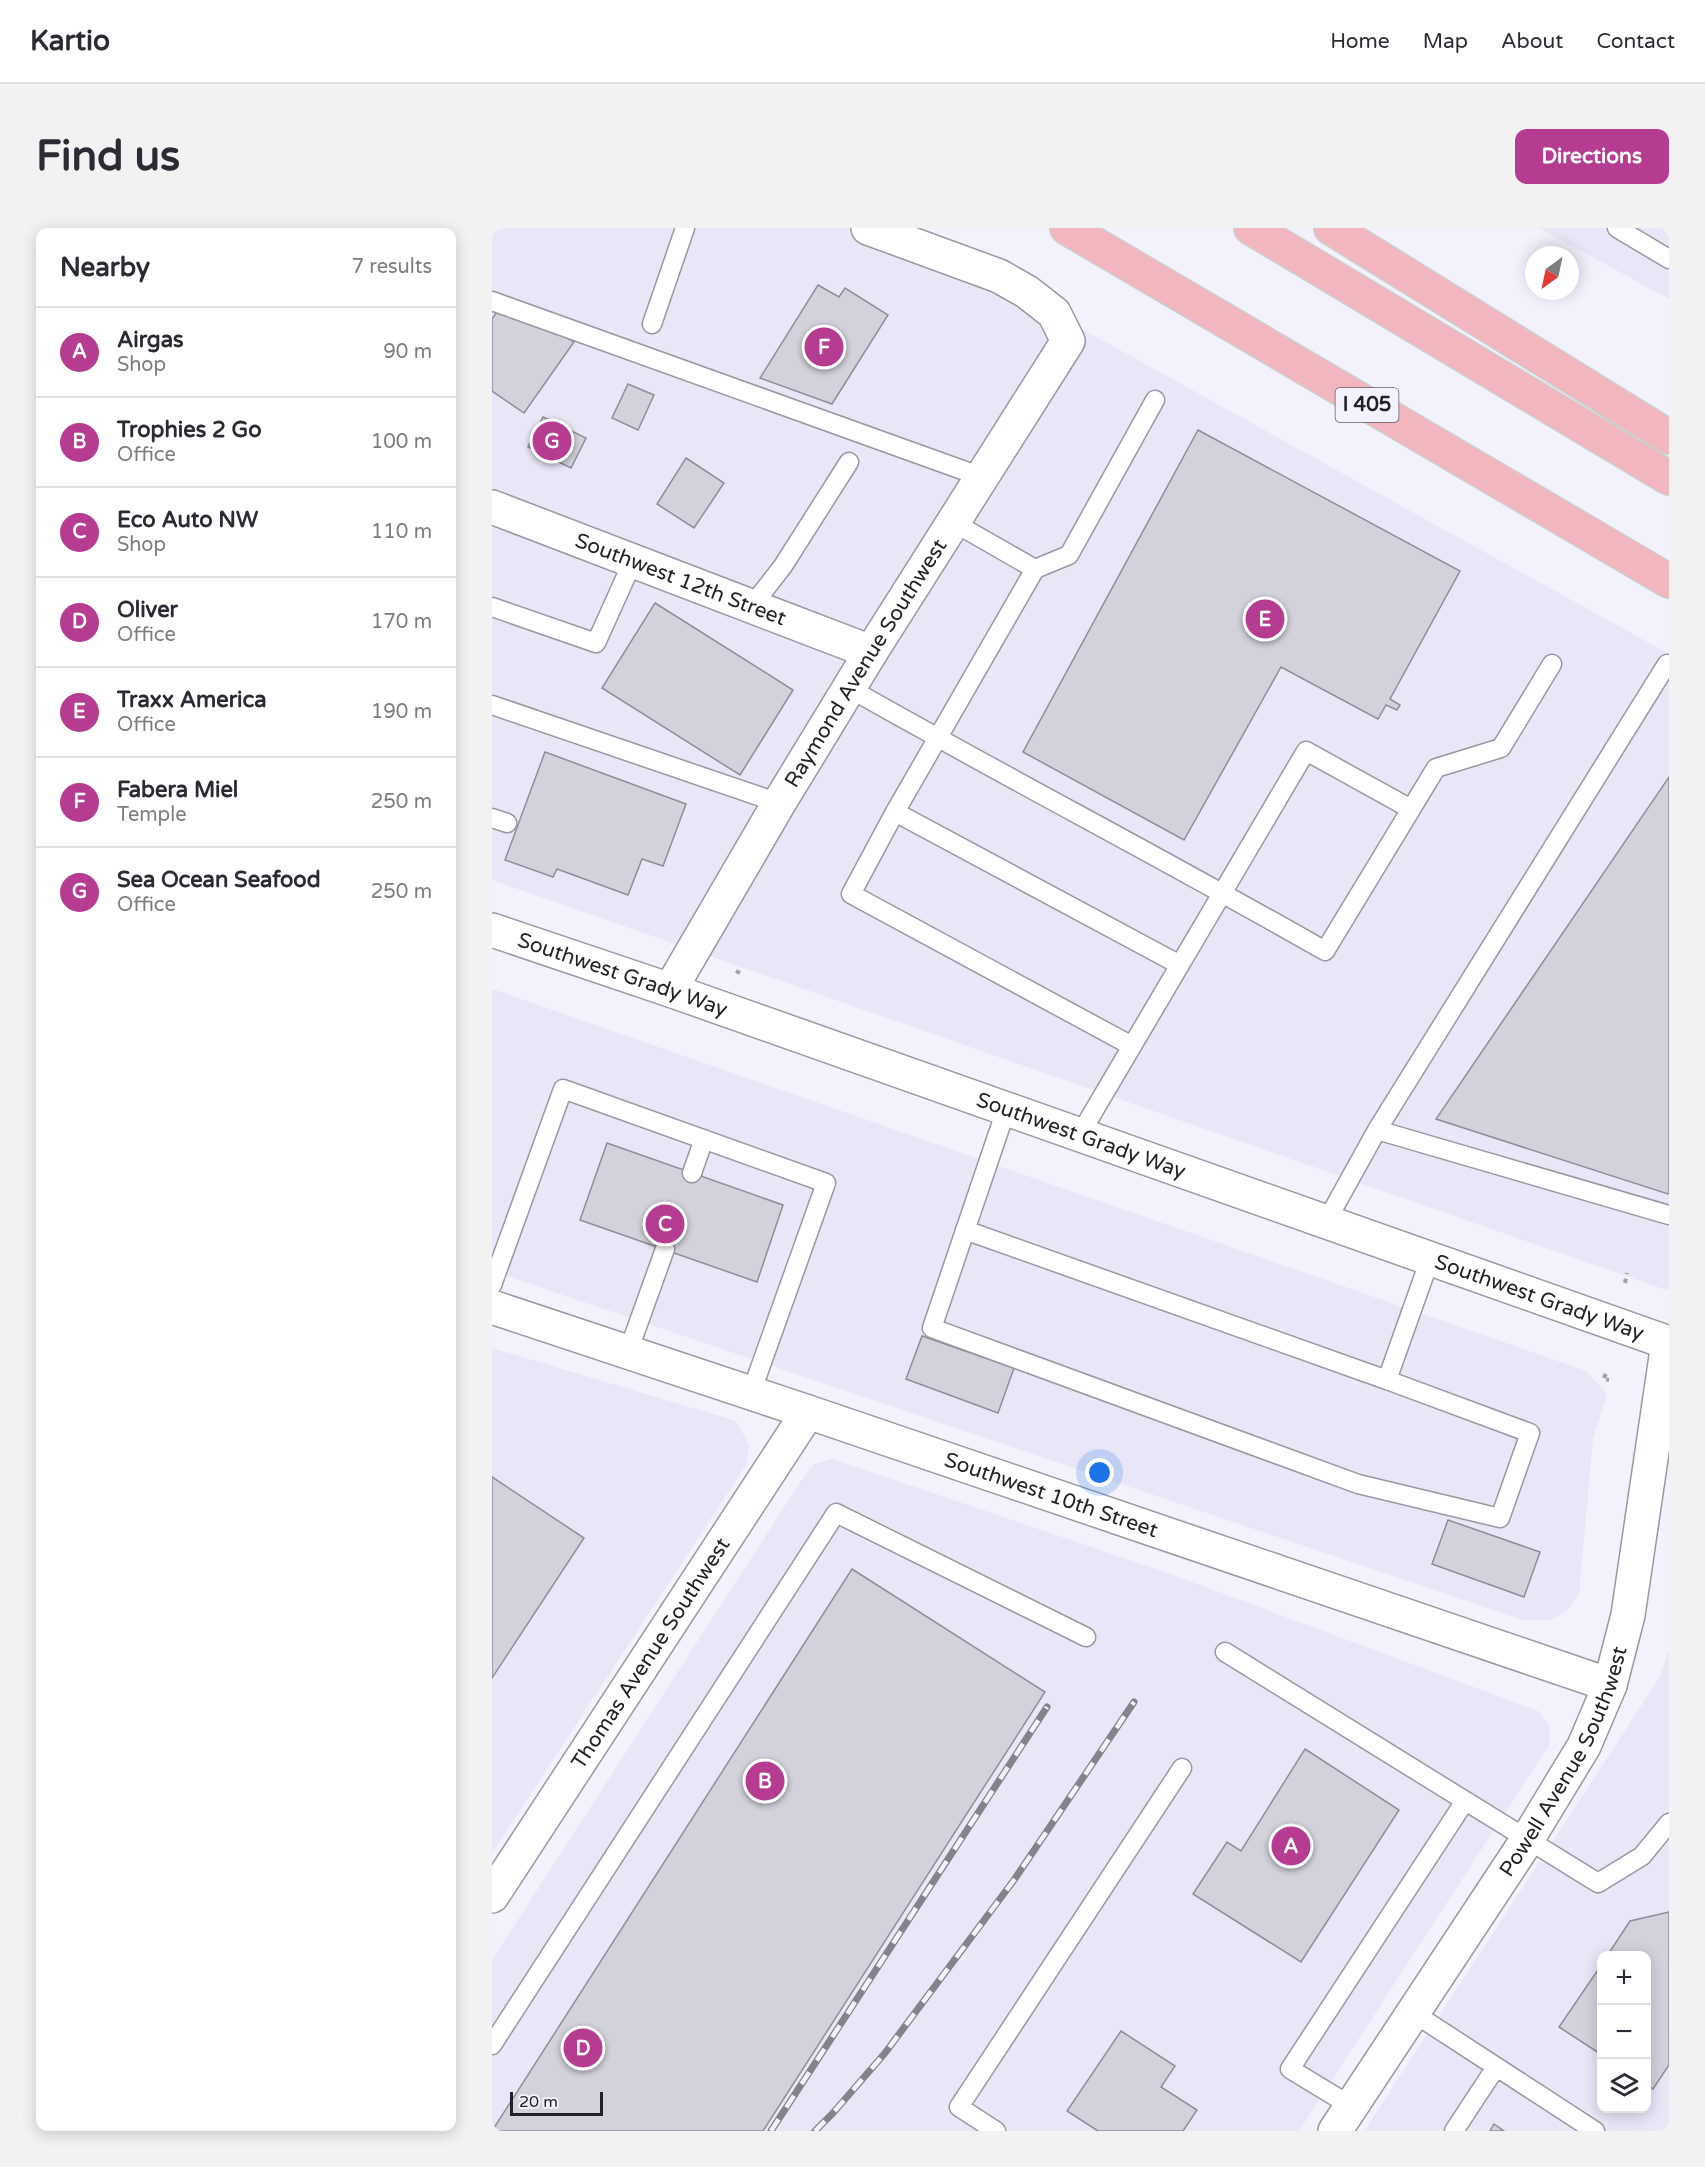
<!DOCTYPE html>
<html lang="en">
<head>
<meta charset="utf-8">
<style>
  :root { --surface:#fff; --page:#f2f2f3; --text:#2b2b33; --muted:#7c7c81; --line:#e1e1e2; --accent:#b53c91 }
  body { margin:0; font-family:"Varela Round",sans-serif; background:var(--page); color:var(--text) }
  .controls { position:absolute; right:18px; bottom:18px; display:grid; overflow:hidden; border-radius:12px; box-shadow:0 3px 15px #0003 }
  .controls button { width:54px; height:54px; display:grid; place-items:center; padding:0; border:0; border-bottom:2px solid var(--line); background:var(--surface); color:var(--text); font:30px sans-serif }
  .compass { position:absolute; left:1033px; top:18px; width:54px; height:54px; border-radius:50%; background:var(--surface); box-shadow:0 3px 15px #0003; rotate:213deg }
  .scale { position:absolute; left:18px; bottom:15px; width:93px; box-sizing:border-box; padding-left:6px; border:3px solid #222226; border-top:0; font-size:16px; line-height:21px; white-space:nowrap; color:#222226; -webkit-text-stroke:4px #f3f1fb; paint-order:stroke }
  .you { position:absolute; left:608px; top:1245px; width:21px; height:21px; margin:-15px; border:4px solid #fff; border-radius:50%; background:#1a73e8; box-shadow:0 0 0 9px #1a73e833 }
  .badge { display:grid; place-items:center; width:39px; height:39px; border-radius:50%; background:var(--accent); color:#fff; font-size:20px; font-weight:700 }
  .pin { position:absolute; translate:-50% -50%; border:3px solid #fff; box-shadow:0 2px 6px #0006 }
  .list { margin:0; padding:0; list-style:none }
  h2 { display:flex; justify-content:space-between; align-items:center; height:78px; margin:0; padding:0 24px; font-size:26px }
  h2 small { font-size:20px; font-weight:400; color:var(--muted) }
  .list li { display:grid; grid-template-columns:39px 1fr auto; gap:18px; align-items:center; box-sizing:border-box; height:90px; padding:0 24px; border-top:2px solid var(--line) }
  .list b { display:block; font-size:22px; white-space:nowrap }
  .list p { margin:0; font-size:20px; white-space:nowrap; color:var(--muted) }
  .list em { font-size:20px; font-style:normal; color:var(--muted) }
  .icon { flex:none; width:33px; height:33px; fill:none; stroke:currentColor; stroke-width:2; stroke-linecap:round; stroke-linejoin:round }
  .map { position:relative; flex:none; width:1177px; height:1903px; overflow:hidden; border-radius:12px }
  header { display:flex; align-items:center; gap:36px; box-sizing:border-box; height:84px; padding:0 30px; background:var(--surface); border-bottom:2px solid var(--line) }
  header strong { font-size:28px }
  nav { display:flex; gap:33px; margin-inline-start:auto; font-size:21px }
  .intro { display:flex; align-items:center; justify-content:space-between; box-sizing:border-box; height:144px; padding:0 36px }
  h1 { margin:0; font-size:42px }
  .button { padding:15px 27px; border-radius:12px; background:var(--accent); color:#fff; font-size:21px; font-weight:700 }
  main { display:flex; gap:36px; padding:0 36px }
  aside { flex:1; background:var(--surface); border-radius:12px; box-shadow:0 3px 15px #0003 }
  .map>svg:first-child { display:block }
  .built { fill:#e8e6f7; fill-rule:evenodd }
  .building { fill:#d3d2dc; stroke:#8f8d97; stroke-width:1.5 }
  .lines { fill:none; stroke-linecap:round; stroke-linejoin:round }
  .service-casing { stroke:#9998a1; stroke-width:21 }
  .minor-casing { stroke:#9998a1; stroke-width:36 }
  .secondary-casing { stroke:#9998a1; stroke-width:36 }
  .motorway-casing { stroke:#cececf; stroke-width:36 }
  .path { stroke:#a1a0a8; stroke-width:4; stroke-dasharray:4.5 4.5; stroke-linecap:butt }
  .service { stroke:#fff; stroke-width:18 }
  .minor { stroke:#fff; stroke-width:33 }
  .secondary { stroke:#fff; stroke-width:33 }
  .motorway { stroke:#f2b6be; stroke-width:33 }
  .rail-casing { stroke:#838389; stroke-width:7 }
  .rail { stroke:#f3f1fb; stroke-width:4.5; stroke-dasharray:14; stroke-linecap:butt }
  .labels { text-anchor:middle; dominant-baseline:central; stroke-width:4.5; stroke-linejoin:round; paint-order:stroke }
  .shield { fill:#f3f1fb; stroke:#616066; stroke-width:1.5 }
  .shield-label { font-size:20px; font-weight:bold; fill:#222226 }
  .street-label { font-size:21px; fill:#222226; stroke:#f3f1fb }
</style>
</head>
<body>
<header>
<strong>Kartio</strong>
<nav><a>Home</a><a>Map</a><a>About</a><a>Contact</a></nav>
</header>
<div class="intro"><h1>Find us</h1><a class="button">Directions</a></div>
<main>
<aside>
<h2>Nearby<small>7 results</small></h2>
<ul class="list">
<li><span class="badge">A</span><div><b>Airgas</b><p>Shop</p></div><em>90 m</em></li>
<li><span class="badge">B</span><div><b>Trophies 2 Go</b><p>Office</p></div><em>100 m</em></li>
<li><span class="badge">C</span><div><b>Eco Auto NW</b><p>Shop</p></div><em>110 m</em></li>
<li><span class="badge">D</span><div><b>Oliver</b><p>Office</p></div><em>170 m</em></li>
<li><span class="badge">E</span><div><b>Traxx America</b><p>Office</p></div><em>190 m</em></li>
<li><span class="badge">F</span><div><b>Fabera Miel</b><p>Temple</p></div><em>250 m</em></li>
<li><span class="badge">G</span><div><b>Sea Ocean Seafood</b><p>Office</p></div><em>250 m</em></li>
</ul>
</aside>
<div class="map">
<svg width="1177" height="1903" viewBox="0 0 1177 1903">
  <rect width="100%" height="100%" fill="#f3f1fb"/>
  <path class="built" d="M0,0H407L1177,426V1063L0,652Z
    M1047,0H1177V71Z
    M0,761L1094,1143L1115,1166L1101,1211L1087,1366L1076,1381L1060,1392H1031L0,1043Z
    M0,1120L244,1193L257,1217L254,1237L0,1625Z
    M340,1231L673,1344L1046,1483L1058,1499L1057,1517L807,1903H0V1732L309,1253L322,1236Z
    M1177,1423V1903H872L1166,1452ZM1110,1728H1154V1880H1110Z"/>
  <path class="building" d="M326,57L347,69L353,60L396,87L340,176L268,150Z
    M4,85L66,104L82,114L32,185L0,163V91Z
    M136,156L162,167L146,202L120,190Z
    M51,189L94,210L79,240L36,219Z
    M706,202L968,343L898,471L908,477L905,482L894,477L886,491L789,439L692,612L531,524Z
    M194,230L232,255L202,300L165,276Z
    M163,375L301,462L248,547L110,460Z
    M53,524L194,576L171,638L150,631L136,667L65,641L61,649L13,632Z
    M1177,549V965L1176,966L944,891Z
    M115,915L291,977L265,1054L88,992Z
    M430,1108L522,1140L506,1185L414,1151Z
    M0,1249L92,1310L0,1450Z
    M956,1292L1048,1324L1032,1369L940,1336Z
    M360,1341L553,1464L271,1903H0Z
    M813,1521L907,1582L809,1734L701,1666L735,1614L749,1623Z
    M1177,1684V1837L1161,1861L1154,1856V1728H1115L1138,1693Z
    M1110,1736V1827L1067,1799Z
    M629,1803L683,1838L669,1859L705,1882L691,1903H606L575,1883Z
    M1002,1896L1012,1903H998Z"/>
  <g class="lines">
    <defs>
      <path id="service" d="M1125,0L1177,31
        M0,73L490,249
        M160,96L193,0
        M461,294L543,341
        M0,379L104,415L141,333
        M259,379L291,338L357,234
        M357,460C515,550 676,633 833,723L944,540L1009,520L1060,436
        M0,477L287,575
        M403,584L543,341L577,327L663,172
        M0,590L15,595
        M640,818L359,666L403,584L688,737
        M514,882L440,1100L866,1256L1008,1290L1038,1205L895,1152L938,1031
        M885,902L1177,987
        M587,908L814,523L919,581
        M200,945L212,911
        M834,994L885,902L1175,436L1177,437
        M473,1002L895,1152
        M0,1057L71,861L334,955L259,1165
        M136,1124L173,1021
        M733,1424L1106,1655L1150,1628L1177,1595
        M920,1784L1103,1903
        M0,1817L344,1285L594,1409
        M859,1878L798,1841L973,1573
        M504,1903L467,1879L690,1540
        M962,1903L1004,1839"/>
      <g id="minor">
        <path id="s1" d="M0,279L379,424"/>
        <path id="s2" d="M178,762L287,575L379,424L576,113L562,85L535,64L507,48L376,0"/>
        <path id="s3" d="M0,1079L316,1184L1118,1457"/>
        <path id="s4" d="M0,1668L316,1184"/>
        <path id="s5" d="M843,1903L1035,1612L1092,1518L1118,1457L1136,1387L1176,1115"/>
      </g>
      <g id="secondary">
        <path id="s6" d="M0,702L178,762L1177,1115"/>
      </g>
      <path id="motorway" d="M575,0L1177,353
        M759,0L1177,250
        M839,0L1177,209"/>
    </defs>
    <use href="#service" class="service-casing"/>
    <use href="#minor" class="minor-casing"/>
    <use href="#secondary" class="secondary-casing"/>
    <use href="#motorway" class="motorway-casing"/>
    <path class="path" d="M244,743L252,747
      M1133,1055L1135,1045
      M1114,1146L1111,1151L1117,1152"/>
    <use href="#service" class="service"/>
    <use href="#minor" class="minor"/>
    <use href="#secondary" class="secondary"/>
    <use href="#motorway" class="motorway"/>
    <defs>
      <path id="rail" d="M279,1903L555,1479
        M323,1903L341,1885L393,1825L522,1652L642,1474"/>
    </defs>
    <use href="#rail" class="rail-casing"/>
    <use href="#rail" class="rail"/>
  </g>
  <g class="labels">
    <rect class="shield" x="843.5" y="160" width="63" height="34" rx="4.5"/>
    <g class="shield-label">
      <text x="875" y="177">I 405</text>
    </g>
    <g class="street-label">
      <text stroke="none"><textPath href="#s1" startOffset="202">Southwest 12th Street</textPath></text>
      <text stroke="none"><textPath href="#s2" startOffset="381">Raymond Avenue Southwest</textPath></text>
      <text stroke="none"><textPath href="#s6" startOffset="138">Southwest Grady Way</textPath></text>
      <text stroke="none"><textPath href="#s6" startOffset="624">Southwest Grady Way</textPath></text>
      <text stroke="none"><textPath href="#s6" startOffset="1110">Southwest Grady Way</textPath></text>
      <text stroke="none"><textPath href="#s3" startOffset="590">Southwest 10th Street</textPath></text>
      <text stroke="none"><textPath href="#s4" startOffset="290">Thomas Avenue Southwest</textPath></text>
      <text stroke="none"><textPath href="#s5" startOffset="436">Powell Avenue Southwest</textPath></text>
    </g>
  </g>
</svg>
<div class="controls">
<button>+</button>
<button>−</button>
<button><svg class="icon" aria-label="layers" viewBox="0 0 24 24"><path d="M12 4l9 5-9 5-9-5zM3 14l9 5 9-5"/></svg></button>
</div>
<svg class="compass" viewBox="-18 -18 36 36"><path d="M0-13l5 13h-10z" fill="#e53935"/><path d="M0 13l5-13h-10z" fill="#7c7c81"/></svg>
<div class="scale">20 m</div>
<div class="you"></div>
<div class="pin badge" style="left:799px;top:1618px">A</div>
<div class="pin badge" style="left:273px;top:1553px">B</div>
<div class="pin badge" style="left:173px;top:996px">C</div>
<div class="pin badge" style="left:91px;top:1820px">D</div>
<div class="pin badge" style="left:773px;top:391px">E</div>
<div class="pin badge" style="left:332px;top:119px">F</div>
<div class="pin badge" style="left:60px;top:213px">G</div>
</div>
</main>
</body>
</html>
